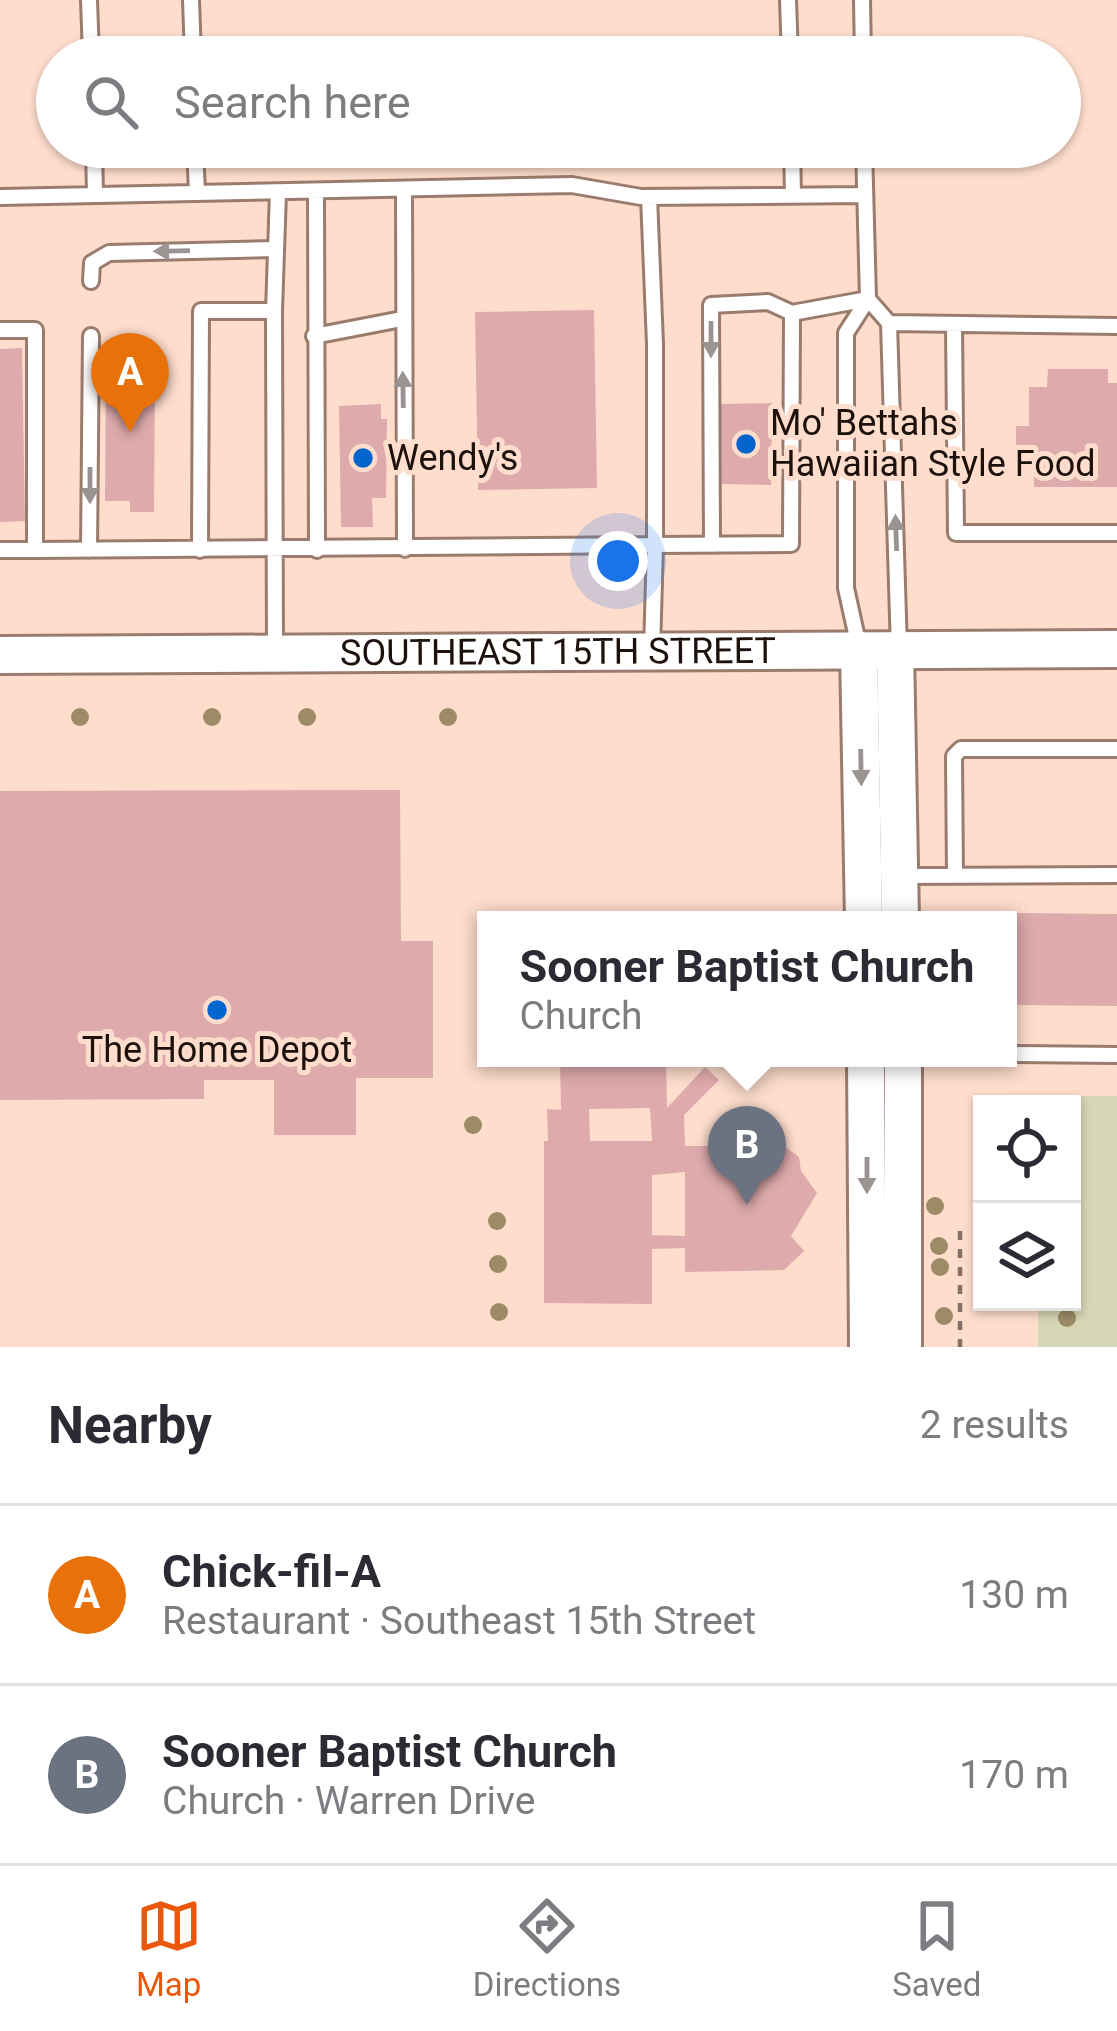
<!DOCTYPE html>
<html lang="en">
<head>
<meta charset="utf-8">
<style>
  :root { --surface:#fff; --page:#f2f2f3; --text:#2b2b33; --muted:#7c7c81; --line:#e1e1e2; --accent:#ea580c }
  body { margin:0; font-family:Roboto,sans-serif; background:var(--page); color:var(--text) }
  .controls { position:absolute; right:36px; bottom:36px; display:grid; overflow:hidden; border-radius:0px; box-shadow:0 3px 9px #0004 }
  .controls button { width:108px; height:108px; display:grid; place-items:center; padding:0; border:0; border-bottom:3px solid var(--line); background:var(--surface); color:var(--text); font:60px sans-serif }
  .you { position:absolute; left:618px; top:561px; width:42px; height:42px; margin:-30px; border:9px solid #fff; border-radius:50%; background:#1a73e8; box-shadow:0 0 0 18px #1a73e833 }
  .badge { display:grid; place-items:center; width:78px; height:78px; border-radius:50%; background:var(--accent); color:#fff; font-size:39px; font-weight:700 }
  .pin { position:absolute; translate:-50% -99px; filter:drop-shadow(0 3px 6px #0008) }
  .pin::after { content:''; position:absolute; top:63px; width:42px; height:36px; background:inherit; clip-path:polygon(0 0,100% 0,50% 100%) }
  .popup { position:absolute; left:477px; top:911px; width:540px; height:156px; box-sizing:border-box; display:grid; place-content:center; border-radius:0px; background:var(--surface); filter:drop-shadow(0 3px 9px #0005); font-size:39px; white-space:nowrap; color:var(--muted) }
  .popup b { font-size:45px; color:var(--text) }
  .popup::after { content:''; position:absolute; left:50%; top:100%; margin-left:-24px; border:24px solid transparent; border-top-color:var(--surface) }
  .list { margin:0; padding:0; list-style:none }
  h2 { display:flex; justify-content:space-between; align-items:center; height:156px; margin:0; padding:0 48px; font-size:51px }
  h2 small { font-size:39px; font-weight:400; color:var(--muted) }
  .list li { display:grid; grid-template-columns:78px 1fr auto; gap:36px; align-items:center; box-sizing:border-box; height:180px; padding:0 48px; border-top:3px solid var(--line) }
  .list b { display:block; font-size:45px; white-space:nowrap }
  .list p { margin:0; font-size:39px; white-space:nowrap; color:var(--muted) }
  .list em { font-size:39px; font-style:normal; color:var(--muted) }
  .icon { flex:none; width:66px; height:66px; fill:none; stroke:currentColor; stroke-width:2; stroke-linecap:round; stroke-linejoin:round }
  .map { position:relative; flex:none; width:1117px; height:1347px; overflow:hidden }
  .search { position:absolute; background:var(--surface); box-shadow:0 3px 9px #0004; left:36px; right:36px; top:36px; height:132px; display:flex; align-items:center; gap:30px; box-sizing:border-box; padding:0 42px; border-radius:66px; color:var(--muted); font-size:45px }
  .sheet { height:516px; background:var(--surface) }
  nav { display:flex; justify-content:space-around; align-items:center; box-sizing:border-box; height:168px; border-top:3px solid var(--line); background:var(--surface); font-size:33px; color:var(--muted) }
  nav a { display:grid; justify-items:center; gap:6px }
  nav .on { color:var(--accent) }
  .map>svg:first-child { display:block }
  .green { fill:#d6d5b4 }
  .building { fill:#deaaac; fill-rule:evenodd }
  .lines { fill:none; stroke-linecap:round; stroke-linejoin:round }
  .lane-casing { stroke:#9a7c6e; stroke-width:20 }
  .secondary-casing { stroke:#9a7c6e; stroke-width:42 }
  .path { stroke:#867066; stroke-width:4.5; stroke-dasharray:9 9; stroke-linecap:butt }
  .lane { stroke:#fff; stroke-width:14 }
  .secondary { stroke:#fff; stroke-width:36 }
  .tree { fill:#9c8b66 }
  .oneway { fill:#999492 }
  .poi-dot { fill:#0565ce; stroke:#feddcd; stroke-width:4.5 }
  .labels { text-anchor:middle; dominant-baseline:central; stroke-width:10; stroke-linejoin:round; paint-order:stroke }
  .poi-label { font-size:36px; fill:#1c110c; stroke:#feddcd; text-anchor:start }
  .street-label { font-size:36px; fill:#1c110c; stroke:#feddcd }
</style>
</head>
<body>
<div class="map">
<svg width="1117" height="1347" viewBox="0 0 1117 1347">
  <rect width="100%" height="100%" fill="#feddcd"/>
  <path class="green" d="M1117,1096V1347H1038V1302H1072V1104H1036V1096Z"/>
  <path class="building" d="M594,310L597,488L478,490L475,312Z
    M22,348L25,521L0,522V349Z
    M106,363H155L154,512H130V501H105Z
    M1048,369H1108V383H1117V487H1034V454H1016V426H1029V387H1047Z
    M772,403L771,485L720,484V404Z
    M381,404V419H387L386,498H372L373,527H341L339,406Z
    M400,790L401,941H433V1078H356V1135H274V1080H204V1099L0,1100V791Z
    M936,912L1117,914V1006L1008,1005V920H936Z
    M560,1058H666L667,1108L705,1067L719,1080L684,1115L685,1146H773L776,1140L799,1157L801,1171L817,1193L791,1236L804,1251L784,1270L685,1272V1248L652,1249V1304L544,1303V1141H548L547,1109L561,1110ZM650,1108L652,1141H590L589,1109ZM685,1172V1236L652,1235V1175Z"/>
  <g class="lines">
    <defs>
      <path id="lane" d="M89,0L91,57
        M191,0L193,57
        M788,0L790,57
        M862,0L863,57
        M94,147L95,195
        M195,147L197,193
        M792,147L793,194
        M404,189L405,549
        M316,191L317,550
        M0,197L572,185L641,197L864,195
        M649,197L655,344V545L791,544L792,313L868,299L864,147
        M91,281L92,263L109,253L274,249
        M889,323L1117,326
        M954,325L956,533H1117
        M0,330H35V550H0
        M314,336L402,319
        M712,545L711,305L768,302L792,313
        M35,550L655,545L652,651
        M89,550L91,336
        M200,550L201,311H274
        M859,647L846,588V333L868,299L889,323L899,650
        M275,653L274,311L278,192
        M899,876L1117,875
        M955,876L954,756L961,749H1117
        M1008,1054L1117,1055"/>
      <g id="secondary">
        <path d="M859,650L864,920"/>
        <path d="M895,650L900,920"/>
        <path id="s1" d="M0,655L1117,649"/>
        <path d="M866,1058L868,1347"/>
        <path d="M903,1058V1347"/>
      </g>
    </defs>
    <use href="#lane" class="lane-casing"/>
    <use href="#secondary" class="secondary-casing"/>
    <path class="path" d="M960,1231V1347"/>
    <use href="#lane" class="lane"/>
    <use href="#secondary" class="secondary"/>
  </g>
  <g class="tree">
    <circle cx="80" cy="717" r="9"/>
    <circle cx="212" cy="717" r="9"/>
    <circle cx="307" cy="717" r="9"/>
    <circle cx="448" cy="717" r="9"/>
    <circle cx="473" cy="1125" r="9"/>
    <circle cx="935" cy="1206" r="9"/>
    <circle cx="497" cy="1221" r="9"/>
    <circle cx="939" cy="1246" r="9"/>
    <circle cx="498" cy="1264" r="9"/>
    <circle cx="940" cy="1267" r="9"/>
    <circle cx="499" cy="1312" r="9"/>
    <circle cx="944" cy="1316" r="9"/>
    <circle cx="1067" cy="1318" r="9"/>
  </g>
  <defs><path id="oneway-solid" d="M-6-.8H1V-3.2L6.5 0L1 3.2V.8H-6Z" transform="scale(3)"/></defs>
  <g class="oneway">
    <use href="#oneway-solid" transform="translate(172 251) rotate(179)"/>
    <use href="#oneway-solid" transform="translate(711 339) rotate(90)"/>
    <use href="#oneway-solid" transform="translate(403 390) rotate(-91)"/>
    <use href="#oneway-solid" transform="translate(90 485) rotate(90)"/>
    <use href="#oneway-solid" transform="translate(896 533) rotate(-92)"/>
    <use href="#oneway-solid" transform="translate(861 767) rotate(89)"/>
    <use href="#oneway-solid" transform="translate(867 1175) rotate(90)"/>
  </g>
  <g class="poi-dot">
    <circle cx="746" cy="444" r="12"/>
    <circle cx="363" cy="458" r="12"/>
    <circle cx="217" cy="1010" r="12"/>
  </g>
  <g class="labels">
    <g class="poi-label">
      <text x="770" y="423">Mo' Bettahs<tspan x="770" dy="41">Hawaiian Style Food</tspan></text>
      <text x="387" y="458">Wendy's</text>
      <text x="217" y="1050" text-anchor="middle">The Home Depot</text>
    </g>
    <g class="street-label">
      <text stroke="none"><textPath href="#s1" startOffset="558">SOUTHEAST 15TH STREET</textPath></text>
    </g>
  </g>
</svg>
<div class="controls">
<button><svg class="icon" aria-label="locate" viewBox="0 0 24 24"><circle cx="12" cy="12" r="6"/><path d="M12 2v4M12 18v4M2 12h4M18 12h4"/></svg></button>
<button><svg class="icon" aria-label="layers" viewBox="0 0 24 24"><path d="M12 4l9 5-9 5-9-5zM3 14l9 5 9-5"/></svg></button>
</div>
<div class="you"></div>
<div class="pin badge" style="left:130px;top:432px;background:#e8710a">A</div>
<div class="pin badge" style="left:747px;top:1205px;background:#6b7280">B</div>
<div class="popup"><b>Sooner Baptist Church</b>Church</div>
<div class="search"><svg class="icon" aria-label="search" viewBox="0 0 24 24"><circle cx="10" cy="10" r="6"/><path d="M15 15l6 6"/></svg>Search here</div>
</div>
<section class="sheet">
<h2>Nearby<small>2 results</small></h2>
<ul class="list">
<li><span class="badge" style="background:#e8710a">A</span><div><b>Chick-fil-A</b><p>Restaurant · Southeast 15th Street</p></div><em>130 m</em></li>
<li><span class="badge" style="background:#6b7280">B</span><div><b>Sooner Baptist Church</b><p>Church · Warren Drive</p></div><em>170 m</em></li>
</ul>
</section>
<nav>
<a class="on"><svg class="icon" aria-label="map" viewBox="0 0 24 24"><path d="M3 6l6-2 6 2 6-2v14l-6 2-6-2-6 2zM9 4v14M15 6v14"/></svg>Map</a>
<a><svg class="icon" aria-label="directions" viewBox="0 0 24 24"><path d="M12 3l9 9-9 9-9-9zM9 14v-3h6M13 9l2 2-2 2"/></svg>Directions</a>
<a><svg class="icon" aria-label="saved" viewBox="0 0 24 24"><path d="M7 4h10v16l-5-4-5 4z"/></svg>Saved</a>
</nav>
</body>
</html>
